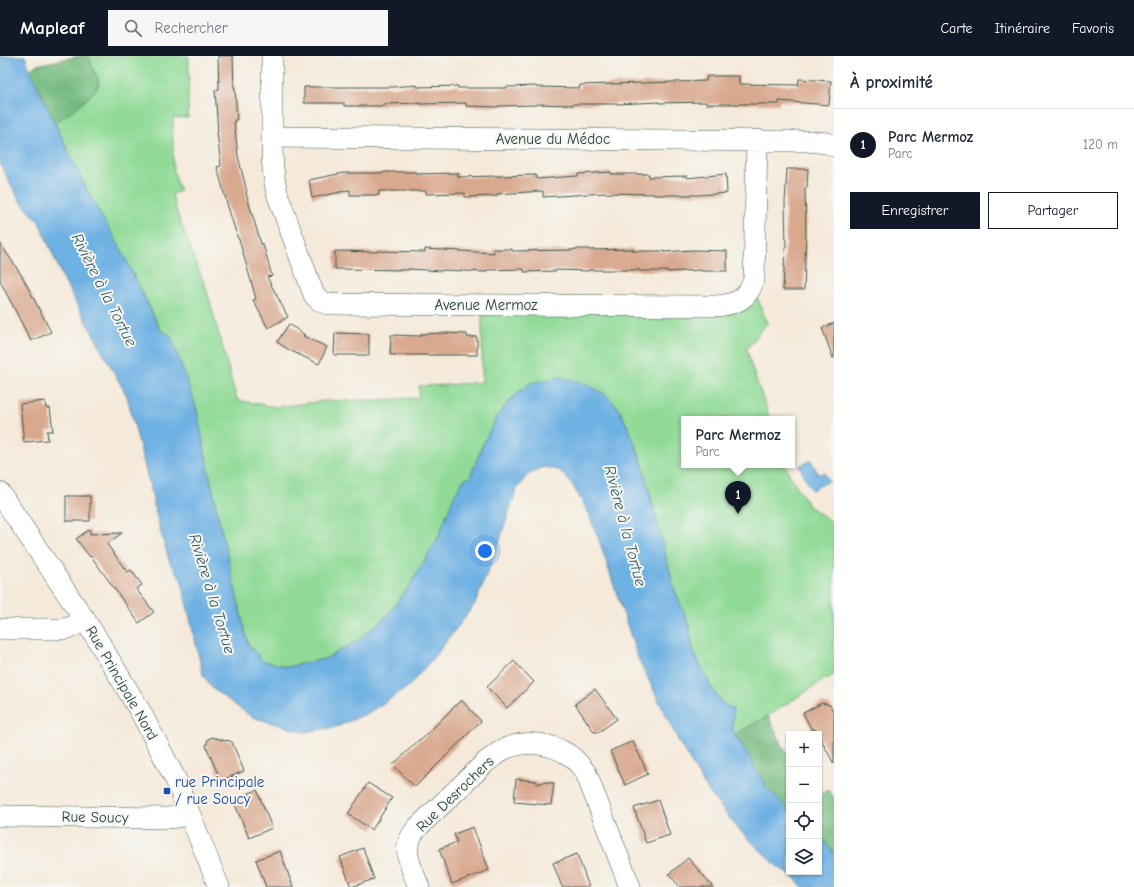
<!DOCTYPE html>
<html lang="fr">
<head>
<meta charset="utf-8">
<style>
  :root { --surface:#fff; --page:#f6f6f7; --text:#1f2937; --muted:#747a83; --line:#e0e1e3; --accent:#111827 }
  body { margin:0; font-family:"Comic Neue",sans-serif; background:var(--page); color:var(--text) }
  .controls { position:absolute; right:12px; bottom:12px; display:grid; overflow:hidden; border-radius:0px; box-shadow:0 1px 3px #0004 }
  .controls button { width:36px; height:36px; display:grid; place-items:center; padding:0; border:0; border-bottom:1px solid var(--line); background:var(--surface); color:var(--text); font:20px sans-serif }
  .you { position:absolute; left:485px; top:495px; width:14px; height:14px; margin:-10px; border:3px solid #fff; border-radius:50%; background:#1a73e8; box-shadow:0 0 0 6px #1a73e833 }
  .badge { display:grid; place-items:center; width:26px; height:26px; border-radius:50%; background:var(--accent); color:#fff; font-size:13px; font-weight:700 }
  .pin { position:absolute; translate:-50% -33px; filter:drop-shadow(0 1px 2px #0008) }
  .pin::after { content:''; position:absolute; top:21px; width:14px; height:12px; background:inherit; clip-path:polygon(0 0,100% 0,50% 100%) }
  .popup { position:absolute; left:681px; top:360px; width:114px; height:52px; box-sizing:border-box; display:grid; place-content:center; border-radius:0px; background:var(--surface); filter:drop-shadow(0 1px 3px #0005); font-size:13px; white-space:nowrap; color:var(--muted) }
  .popup b { font-size:15px; color:var(--text) }
  .popup::after { content:''; position:absolute; left:50%; top:100%; margin-left:-8px; border:8px solid transparent; border-top-color:var(--surface) }
  .list { margin:0; padding:0; list-style:none }
  h2 { display:flex; justify-content:space-between; align-items:center; height:52px; margin:0; padding:0 16px; font-size:17px }
  h2 small { font-size:13px; font-weight:400; color:var(--muted) }
  .list li { display:grid; grid-template-columns:26px 1fr auto; gap:12px; align-items:center; box-sizing:border-box; height:72px; padding:0 16px; border-top:1px solid var(--line) }
  .list b { display:block; font-size:15px; white-space:nowrap }
  .list p { margin:0; font-size:13px; white-space:nowrap; color:var(--muted) }
  .list em { font-size:13px; font-style:normal; color:var(--muted) }
  .actions { display:flex; gap:8px; padding:12px 16px }
  .actions a { flex:1; padding:9px 0; border:1px solid var(--accent); border-radius:0px; text-align:center; font-size:14px; color:var(--accent) }
  .actions .main { background:var(--accent); color:#fff }
  .icon { flex:none; width:22px; height:22px; fill:none; stroke:currentColor; stroke-width:2; stroke-linecap:round; stroke-linejoin:round }
  .map { position:relative; flex:none; width:834px; height:831px; overflow:hidden }
  header { display:flex; align-items:center; gap:24px; box-sizing:border-box; height:56px; padding:0 20px; background:var(--accent); color:#fff }
  header strong { font-size:19px }
  nav { display:flex; gap:22px; margin-inline-start:auto; font-size:14px }
  .search { width:280px; height:36px; background:var(--page); display:flex; align-items:center; gap:10px; box-sizing:border-box; padding:0 14px; border-radius:0px; color:var(--muted); font-size:15px }
  main { display:flex }
  aside { flex:1; background:var(--surface) }
  .map>svg:first-child { display:block }
  .green { fill:#90da96; stroke:#588c65 }
  .forest { fill:#74ba7f; stroke:#4a7c5a }
  .water { fill:#6eb1e3; stroke:#46778c }
  .building { fill:#d9a98f }
  .lines { fill:none; stroke-linecap:round; stroke-linejoin:round }
  .minor-casing { stroke:#3f574d; stroke-width:22 }
  .minor { stroke:#fff; stroke-width:21 }
  .transit-dot { fill:#1a4fb4; stroke:#f6f6f2; stroke-width:1.5 }
  .labels { text-anchor:middle; dominant-baseline:central; stroke-width:4; stroke-linejoin:round; paint-order:stroke }
  .street-label { font-size:15px; fill:#1f3d34; stroke:#f6f6f2 }
  .transit-label { font-size:15px; fill:#164399; stroke:#f6f6f2; text-anchor:start }
  .water-label { font-size:16px; font-style:italic; fill:#335a60; stroke:#f6f6f2 }
</style>
</head>
<body>
<header>
<strong>Mapleaf</strong>
<div class="search"><svg class="icon" aria-label="search" viewBox="0 0 24 24"><circle cx="10" cy="10" r="6"/><path d="M15 15l6 6"/></svg>Rechercher</div>
<nav><a>Carte</a><a>Itinéraire</a><a>Favoris</a></nav>
</header>
<main>
<div class="map">
<svg width="834" height="831" viewBox="0 0 834 831">
  <rect width="100%" height="100%" fill="#f6f6f2"/>
  <filter id="ink" filterUnits="userSpaceOnUse"><feTurbulence type="fractalNoise" baseFrequency=".025" numOctaves="2"/><feDisplacementMap in="SourceGraphic" scale="8" xChannelSelector="R" yChannelSelector="G"/><feConvolveMatrix kernelMatrix="1 2 1 2 8 2 1 2 1" color-interpolation-filters="sRGB"/></filter>
  <filter id="wash" filterUnits="userSpaceOnUse"><feTurbulence type="fractalNoise" baseFrequency=".012" numOctaves="4" result="noise"/><feDisplacementMap in="SourceGraphic" scale="16" xChannelSelector="R" yChannelSelector="G"/><feGaussianBlur stdDeviation="0.9" result="paint"/><feColorMatrix in="noise" values="0 0 0 0 0 0 0 0 0 0 0 0 0 0 0 0 0 1.4 0 .05"/><feComposite in="paint" operator="in"/></filter>
  <g filter="url(#wash)">
    <rect width="100%" height="100%" fill="#f5eada"/>
    <path class="green" d="M89,0H189L188,62H173V113L180,135L172,138L177,157L207,235L237,344L276,351L325,345L374,344L419,342V330L447,329L482,326V257L754,241L758,243L767,267L747,293L751,309L770,363H684V409H785L790,419L809,450L834,467V619L824,624L768,660L735,678L732,673L733,656L725,649L713,635L693,594L689,570L674,532L642,407L631,377L617,350L530,327L510,344L497,361L483,388L470,422L453,442L438,482L413,524L387,560L357,585L325,603L288,611L263,605L248,588L217,456L196,351L145,241L93,146L55,67L82,47L98,22L93,14Z"/>
    <path class="forest" d="M80,0H89C90,4 91,8 92,12C94,17 99,21 99,27C97,39 65,60 55,67L30,14L36,9Z
      M768,660L786,696L789,700V754L767,732L735,678Z
      M828,734L834,741V798L819,780V737H820Z"/>
    <path class="water" d="M0,0H25L30,14L82,125L93,146L121,193L160,274L171,280L196,351L217,456L248,588L263,605L288,611L325,603L357,585L387,560L413,524L438,482L453,442L464,423L470,422L483,388L497,361L510,344L530,327L558,321L584,327L605,338L617,350L631,377L642,407L674,532L689,570L693,594L713,635L725,649L732,652C735,663 729,668 735,678L767,732L789,754V816H819V780L834,798V831H803L793,821L777,810L738,773L708,735L680,688L638,602L599,484L587,454L572,428L560,415L544,411L529,417L516,434L499,487L475,548L439,595L408,631L368,657L336,671L304,676L252,661L213,633L203,619L181,523L170,507L160,474L151,435L127,340L64,225L54,201L39,166L20,145L0,108Z
      M811,404L819,419L824,416L829,425L812,434L799,410Z"/>
    <g id="blocks">
      <path class="building" d="M218,0H233L234,32H235L237,64H234L238,100L247,136L246,137L261,188H263L272,220L267,221L288,261L268,272L253,244L256,243L239,183H238L228,151L217,111L221,110L217,76H218L215,34L219,33Z
        M707,20H739V28L798,29L799,23L831,25L829,49L779,45V48H706V46L659,47V46L617,48H573V49L536,48V49L498,50V51L466,50V47L420,48V47L383,48V50H344V47H304V31H392L417,29V31L458,30V32H506V31L536,30V31L580,32V29L706,25Z
        M787,113H808L807,132H805L806,176L804,234H783L785,191H786L785,146Z
        M384,116H416V118L458,117V121L536,119V123L578,120V118L611,116V118H649V121L687,120V122L726,118L727,137L699,139H654V138L605,137L543,141V135L497,138V140L465,141V137L426,138V135H379V139H350V134L312,142L309,124L343,117H384Z
        M0,187L22,220L51,276L31,285L0,225Z
        M425,193L494,197L493,193H512V195L574,194V193H589V194L633,193V195H664V196L693,194L727,195V215H701V214L668,216V215H640V214H589V215L556,214V215L524,216V213L486,214V216L442,214V215L408,213V214L335,213V195L377,196V195L425,196Z
        M834,267V302H833L822,272Z
        M289,268L305,279L303,280L327,291L319,308L289,294L277,286Z
        M335,277L369,278V299H334Z
        M445,277L467,278V281H477V299H390L391,279L421,280V278Z
        M45,345L46,352H50L53,375H47L48,384L24,386L20,348Z
        M66,440H90V465H66Z
        M90,473V478L122,477L107,488L127,516L131,514L142,529L136,533L154,556L139,567L91,500L90,501L76,483Z
        M514,605L534,626L507,652L487,631Z
        M595,633L617,663L599,676H594L575,648Z
        M461,644L481,665L415,731L393,709L420,683L421,684Z
        M822,647L830,649L834,657V708L819,680V678H818L815,673L812,674L803,657Z
        M212,681L226,685L227,684L232,686L244,715L221,725L206,690L208,683Z
        M633,685L648,718L625,729L610,695Z
        M516,723L536,725L538,728L543,726L554,727L551,749L514,746Z
        M368,727L392,742L372,774L348,758Z
        M257,734L272,772L249,782L233,744Z
        M658,744L670,779L646,787L634,752Z
        M473,771L489,814L452,828L439,793L457,786L454,778Z
        M363,792L374,823L351,831L340,801Z
        M280,795L293,831H266L256,804Z
        M577,798L589,831H562L553,807Z
        M688,802L713,831H680L669,818Z"/>
    </g>
  </g>
  <g filter="url(#ink)">
    <use href="#blocks" fill-opacity="0" stroke="#3f574d" stroke-width="1"/>
    <g class="lines">
      <defs>
        <path id="minor" d="M272,0C272,22 272,44 272,66C272,91 271,116 278,140L314,239L319,244L327,248L714,250C735,249 748,244 754,223L757,84
          M272,81L807,85L827,87L834,90
          M0,437L96,581L140,655L176,724L219,831
          M0,573H63L72,571L85,563
          M0,760L168,762L177,761L189,756
          M419,831C415,820 405,801 408,789C409,783 413,777 417,772L486,706C493,701 499,695 507,692C527,684 551,687 569,699C576,703 581,711 586,717L630,831"/>
      </defs>
      <use href="#minor" class="minor-casing"/>
      <use href="#minor" class="minor"/>
    </g>
  </g>
  <rect class="transit-dot" x="163" y="731" width="8" height="8" rx="2"/>
  <g class="labels">
    <g class="street-label">
      <text x="553" y="83">Avenue du Médoc</text>
      <text x="486" y="249">Avenue Mermoz</text>
      <text transform="translate(122 627) rotate(60)">Rue Principale Nord</text>
      <text transform="translate(455 738) rotate(-44)">Rue Desrochers</text>
      <text transform="translate(95 761) rotate(1)">Rue Soucy</text>
    </g>
    <g class="transit-label">
      <text x="175" y="726">rue Principale<tspan x="175" dy="17">/ rue Soucy</tspan></text>
    </g>
    <g class="water-label">
      <text transform="translate(104 234) rotate(63)">Rivière à la Tortue</text>
      <text transform="translate(625 470) rotate(75)">Rivière à la Tortue</text>
      <text transform="translate(212 538) rotate(73)">Rivière à la Tortue</text>
    </g>
  </g>
</svg>
<div class="controls">
<button>+</button>
<button>−</button>
<button><svg class="icon" aria-label="locate" viewBox="0 0 24 24"><circle cx="12" cy="12" r="6"/><path d="M12 2v4M12 18v4M2 12h4M18 12h4"/></svg></button>
<button><svg class="icon" aria-label="layers" viewBox="0 0 24 24"><path d="M12 4l9 5-9 5-9-5zM3 14l9 5 9-5"/></svg></button>
</div>
<div class="you"></div>
<div class="pin badge" style="left:738px;top:458px">1</div>
<div class="popup"><b>Parc Mermoz</b>Parc</div>
</div>
<aside>
<h2>À proximité<small></small></h2>
<ul class="list">
<li><span class="badge">1</span><div><b>Parc Mermoz</b><p>Parc</p></div><em>120 m</em></li>
</ul>
<div class="actions"><a class="main">Enregistrer</a><a>Partager</a></div>
</aside>
</main>
</body>
</html>
